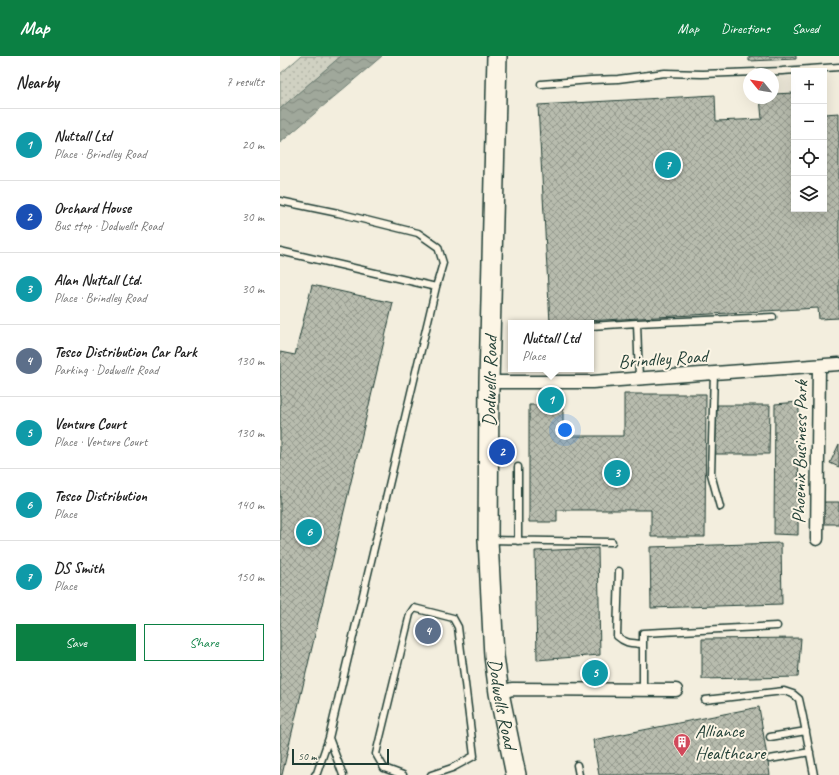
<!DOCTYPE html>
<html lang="en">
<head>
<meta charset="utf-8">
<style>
  :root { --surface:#fff; --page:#f6f6f6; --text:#222; --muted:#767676; --line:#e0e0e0; --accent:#0b8043 }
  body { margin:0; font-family:Caveat,sans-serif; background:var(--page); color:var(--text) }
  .controls { position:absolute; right:12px; top:12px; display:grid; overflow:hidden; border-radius:0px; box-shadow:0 4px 16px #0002 }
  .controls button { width:36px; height:36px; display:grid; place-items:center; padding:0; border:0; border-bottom:1px solid var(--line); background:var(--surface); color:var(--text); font:20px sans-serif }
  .compass { position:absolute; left:463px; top:12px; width:36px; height:36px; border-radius:50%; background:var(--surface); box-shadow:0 4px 16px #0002; rotate:300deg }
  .scale { position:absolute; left:12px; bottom:10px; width:97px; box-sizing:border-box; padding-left:4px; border:2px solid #1f3d34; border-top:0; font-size:11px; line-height:14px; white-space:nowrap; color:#1f3d34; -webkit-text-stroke:3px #fcf5e5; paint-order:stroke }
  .you { position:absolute; left:285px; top:374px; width:14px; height:14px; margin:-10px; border:3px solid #fff; border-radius:50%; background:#1a73e8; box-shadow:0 0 0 6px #1a73e833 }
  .badge { display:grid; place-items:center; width:26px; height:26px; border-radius:50%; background:var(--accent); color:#fff; font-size:13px; font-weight:700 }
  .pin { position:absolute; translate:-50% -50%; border:2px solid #fff; box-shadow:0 1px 4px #0006 }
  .popup { position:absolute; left:228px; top:264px; width:86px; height:52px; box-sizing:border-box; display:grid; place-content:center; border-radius:0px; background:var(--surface); filter:drop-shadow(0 1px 3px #0005); font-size:13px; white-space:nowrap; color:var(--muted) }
  .popup b { font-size:15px; color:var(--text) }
  .popup::after { content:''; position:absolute; left:50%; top:100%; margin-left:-8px; border:8px solid transparent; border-top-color:var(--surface) }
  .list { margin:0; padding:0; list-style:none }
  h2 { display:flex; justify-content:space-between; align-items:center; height:52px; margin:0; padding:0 16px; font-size:17px }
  h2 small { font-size:13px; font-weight:400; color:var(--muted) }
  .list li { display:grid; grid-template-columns:26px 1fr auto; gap:12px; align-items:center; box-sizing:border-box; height:72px; padding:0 16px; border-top:1px solid var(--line) }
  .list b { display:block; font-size:15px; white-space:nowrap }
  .list p { margin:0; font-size:13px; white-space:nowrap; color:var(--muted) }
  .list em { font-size:13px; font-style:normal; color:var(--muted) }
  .actions { display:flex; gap:8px; padding:12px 16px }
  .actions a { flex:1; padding:9px 0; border:1px solid var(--accent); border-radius:0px; text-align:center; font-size:14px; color:var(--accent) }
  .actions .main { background:var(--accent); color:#fff }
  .icon { flex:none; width:22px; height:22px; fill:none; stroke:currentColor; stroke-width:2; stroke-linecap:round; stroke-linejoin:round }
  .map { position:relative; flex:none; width:559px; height:719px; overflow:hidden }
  header { display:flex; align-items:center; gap:24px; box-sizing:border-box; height:56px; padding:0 20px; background:var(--accent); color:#fff }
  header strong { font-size:19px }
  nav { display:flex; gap:22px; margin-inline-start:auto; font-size:14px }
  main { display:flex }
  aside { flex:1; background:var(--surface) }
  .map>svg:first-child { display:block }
  .grass { fill:url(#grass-dots); stroke:#78877b }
  .water { fill:url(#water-waves); stroke:#6c7d72 }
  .building { fill:url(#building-cross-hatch); stroke:#1f3d34 }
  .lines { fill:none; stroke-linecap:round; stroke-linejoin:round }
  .service-casing { stroke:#1f3d34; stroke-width:9 }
  .minor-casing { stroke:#1f3d34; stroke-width:15 }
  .primary-casing { stroke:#1f3d34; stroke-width:22 }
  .service { stroke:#fcf5e5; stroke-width:6 }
  .minor { stroke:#fcf5e5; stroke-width:12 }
  .primary { stroke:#fcf5e5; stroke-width:19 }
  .labels { text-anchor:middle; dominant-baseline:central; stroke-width:4; stroke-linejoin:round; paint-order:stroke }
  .street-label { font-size:19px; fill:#1f3d34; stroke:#fcf5e5 }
  .poi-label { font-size:19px; fill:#1f3d34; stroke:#fcf5e5; text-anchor:start }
</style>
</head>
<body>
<header>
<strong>Map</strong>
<nav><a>Map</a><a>Directions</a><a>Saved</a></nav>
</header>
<main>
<aside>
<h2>Nearby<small>7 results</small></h2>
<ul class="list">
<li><span class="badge" style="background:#0f9aa8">1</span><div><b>Nuttall Ltd</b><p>Place · Brindley Road</p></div><em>20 m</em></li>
<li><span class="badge" style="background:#1a4fb4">2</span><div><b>Orchard House</b><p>Bus stop · Dodwells Road</p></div><em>30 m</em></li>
<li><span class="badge" style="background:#0f9aa8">3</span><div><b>Alan Nuttall Ltd.</b><p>Place · Brindley Road</p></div><em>30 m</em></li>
<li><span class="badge" style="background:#5c6f8a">4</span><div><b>Tesco Distribution Car Park</b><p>Parking · Dodwells Road</p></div><em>130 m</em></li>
<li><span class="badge" style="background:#0f9aa8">5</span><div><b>Venture Court</b><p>Place · Venture Court</p></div><em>130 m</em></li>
<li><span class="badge" style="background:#0f9aa8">6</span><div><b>Tesco Distribution</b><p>Place</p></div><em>140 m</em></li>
<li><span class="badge" style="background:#0f9aa8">7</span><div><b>DS Smith</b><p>Place</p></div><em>150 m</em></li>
</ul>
<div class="actions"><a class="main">Save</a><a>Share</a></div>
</aside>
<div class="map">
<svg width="559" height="719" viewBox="0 0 559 719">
  <defs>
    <pattern id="grass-dots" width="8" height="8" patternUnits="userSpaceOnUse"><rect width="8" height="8" fill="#d0d1c2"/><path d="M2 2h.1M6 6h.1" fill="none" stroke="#b2b4a7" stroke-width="1.8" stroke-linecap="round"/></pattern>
    <pattern id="water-waves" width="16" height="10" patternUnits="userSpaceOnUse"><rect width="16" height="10" fill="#a0a89b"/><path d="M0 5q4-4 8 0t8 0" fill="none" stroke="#828a7f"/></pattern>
    <pattern id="building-cross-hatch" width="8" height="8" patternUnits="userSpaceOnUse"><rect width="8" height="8" fill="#b8bcae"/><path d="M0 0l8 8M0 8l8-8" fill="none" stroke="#959a8e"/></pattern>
  </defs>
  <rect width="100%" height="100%" fill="#f3eede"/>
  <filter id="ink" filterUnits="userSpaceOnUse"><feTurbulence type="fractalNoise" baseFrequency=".025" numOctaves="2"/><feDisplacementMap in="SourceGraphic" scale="8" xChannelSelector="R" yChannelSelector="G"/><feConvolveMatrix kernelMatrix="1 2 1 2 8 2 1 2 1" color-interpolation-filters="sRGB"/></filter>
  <g filter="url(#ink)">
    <path class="grass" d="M21,0H61L0,53V18Z"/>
    <path class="water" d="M61,0H102L0,87V53Z"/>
    <path class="building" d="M469,0H516V3L469,5Z
      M514,37V153H544V58L559,57V262L539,263L538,252L270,267L258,49L435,39L436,65L482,63L480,42H493V38Z
      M32,229L113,247L2,719H0V296L15,299Z
      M344,338H426L425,481H371V454H277V466H249V349H283V380H344Z
      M519,346L518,479L494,478L495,348Z
      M437,349H490L489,398H435Z
      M559,388V411L550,407Z
      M543,446H559V468H543Z
      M501,487L502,548L371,552L370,491Z
      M318,492L320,599L257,604L255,495Z
      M521,582L518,621L422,623V583Z
      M479,651L490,719H319L313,684Z"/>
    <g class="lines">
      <defs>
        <path id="service" d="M261,28L311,24L338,23L385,17L422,18L502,15L559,11
          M0,145L58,157L138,177L158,191L163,207L156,231
          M0,195L156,231L49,682L63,719
          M311,270L357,267
          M434,317L431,418L440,451
          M359,323L357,267L493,261
          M210,484L332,486
          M238,485V411
          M339,515L337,580C346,588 351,587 363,588
          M363,634V577L497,570
          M425,644L504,635L513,638L519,643L523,661L534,719
          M490,681L526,675
          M490,703L530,696
          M297,709L299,719
          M35,719L37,717L49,682
          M123,719L104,712L96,698L130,558L134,552L173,562L178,571L194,700L172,712L151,719"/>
        <path id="minor" d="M209,326H312L559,308
          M537,483L539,310
          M219,637L232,633L396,634"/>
        <g id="primary">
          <path id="s1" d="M217,0L209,326L208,484L214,600L219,637L236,719"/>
        </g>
      </defs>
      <use href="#service" class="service-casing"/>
      <use href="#minor" class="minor-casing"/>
      <use href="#primary" class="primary-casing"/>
      <use href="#service" class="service"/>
      <use href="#minor" class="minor"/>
      <use href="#primary" class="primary"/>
    </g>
  </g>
  <defs>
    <symbol id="building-pin" viewBox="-11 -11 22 30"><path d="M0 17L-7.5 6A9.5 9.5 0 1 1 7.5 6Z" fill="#d1495b" stroke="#fcf5e5"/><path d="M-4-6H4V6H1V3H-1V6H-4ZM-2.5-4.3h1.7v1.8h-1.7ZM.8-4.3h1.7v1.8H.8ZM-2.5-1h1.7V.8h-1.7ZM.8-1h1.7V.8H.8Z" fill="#fff"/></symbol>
  </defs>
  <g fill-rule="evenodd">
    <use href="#building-pin" x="392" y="676" width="20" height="27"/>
  </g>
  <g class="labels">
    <g class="street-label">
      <text transform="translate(383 303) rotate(-4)">Brindley Road</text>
      <text transform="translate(210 325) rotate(-89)">Dodwells Road</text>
      <text transform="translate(520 396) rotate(-89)">Phoenix Business Park</text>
      <text stroke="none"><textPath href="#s1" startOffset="649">Dodwells Road</textPath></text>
    </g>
    <g class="poi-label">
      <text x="415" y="675">Alliance<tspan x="415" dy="22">Healthcare</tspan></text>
    </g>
  </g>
</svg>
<div class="controls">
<button>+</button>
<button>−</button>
<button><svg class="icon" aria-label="locate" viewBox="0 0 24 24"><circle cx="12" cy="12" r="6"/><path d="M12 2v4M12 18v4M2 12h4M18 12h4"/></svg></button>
<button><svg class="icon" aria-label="layers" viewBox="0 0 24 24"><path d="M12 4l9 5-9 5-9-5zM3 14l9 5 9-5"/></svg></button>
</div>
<svg class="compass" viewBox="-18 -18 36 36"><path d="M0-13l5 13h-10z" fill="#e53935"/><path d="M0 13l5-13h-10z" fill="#767676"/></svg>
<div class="scale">50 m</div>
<div class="you"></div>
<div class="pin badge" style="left:271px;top:344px;background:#0f9aa8">1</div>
<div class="popup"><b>Nuttall Ltd</b>Place</div>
<div class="pin badge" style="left:222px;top:396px;background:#1a4fb4">2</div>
<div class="pin badge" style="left:337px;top:417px;background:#0f9aa8">3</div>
<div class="pin badge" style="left:148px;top:575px;background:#5c6f8a">4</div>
<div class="pin badge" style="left:315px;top:617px;background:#0f9aa8">5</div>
<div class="pin badge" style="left:29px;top:476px;background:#0f9aa8">6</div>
<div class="pin badge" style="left:388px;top:109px;background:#0f9aa8">7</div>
</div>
</main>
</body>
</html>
